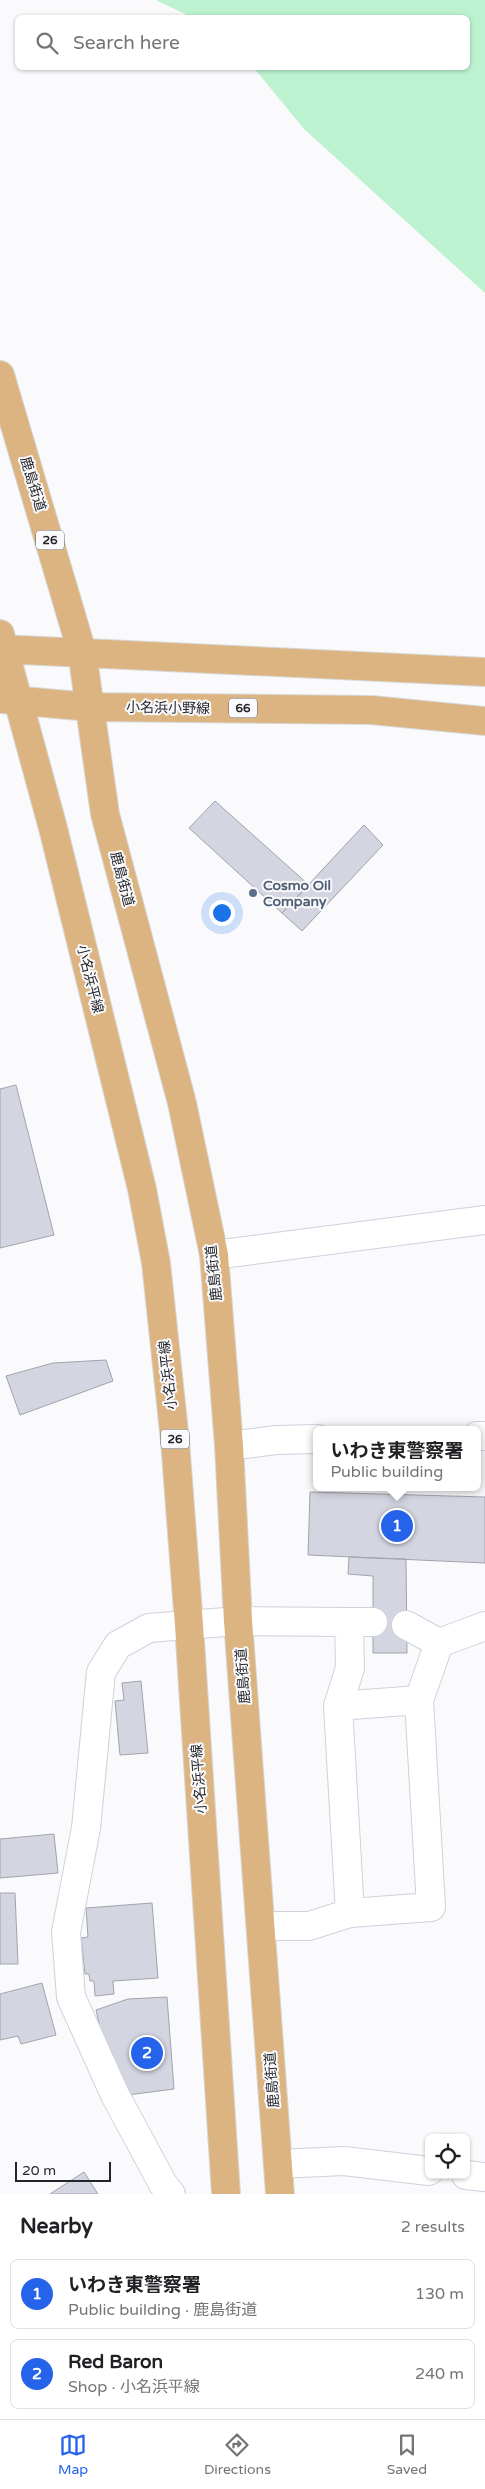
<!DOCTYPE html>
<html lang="en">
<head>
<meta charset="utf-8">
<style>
  :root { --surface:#fff; --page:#f2f2f2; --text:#202124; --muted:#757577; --line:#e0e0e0; --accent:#2563eb }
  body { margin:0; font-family:"Varela Round","Noto Sans JP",sans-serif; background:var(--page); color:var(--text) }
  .controls { position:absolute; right:15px; bottom:15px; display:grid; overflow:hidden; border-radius:8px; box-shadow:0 1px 4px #0004 }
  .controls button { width:45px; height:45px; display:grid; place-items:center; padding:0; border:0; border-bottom:1px solid var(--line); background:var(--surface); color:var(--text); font:25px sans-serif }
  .scale { position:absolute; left:15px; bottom:12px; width:96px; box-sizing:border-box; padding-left:5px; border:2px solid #242529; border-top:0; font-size:14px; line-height:18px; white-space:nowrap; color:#242529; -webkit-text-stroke:4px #fafafd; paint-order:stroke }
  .you { position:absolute; left:221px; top:912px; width:18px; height:18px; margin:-12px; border:4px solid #fff; border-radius:50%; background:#1a73e8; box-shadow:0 0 0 8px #1a73e833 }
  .badge { display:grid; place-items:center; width:32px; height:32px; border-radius:50%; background:var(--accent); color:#fff; font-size:16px; font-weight:700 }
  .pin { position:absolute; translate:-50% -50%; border:2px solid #fff; box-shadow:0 1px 5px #0006 }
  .popup { position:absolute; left:313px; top:1426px; width:168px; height:65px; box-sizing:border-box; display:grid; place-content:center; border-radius:8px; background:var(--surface); filter:drop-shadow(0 1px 4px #0005); font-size:16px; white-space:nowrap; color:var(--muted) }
  .popup b { font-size:19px; color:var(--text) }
  .popup::after { content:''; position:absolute; left:50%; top:100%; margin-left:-10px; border:10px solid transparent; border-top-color:var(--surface) }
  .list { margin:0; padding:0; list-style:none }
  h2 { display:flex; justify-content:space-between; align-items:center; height:65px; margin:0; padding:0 20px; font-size:21px }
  h2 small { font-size:16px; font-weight:400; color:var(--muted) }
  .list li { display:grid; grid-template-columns:32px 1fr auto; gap:15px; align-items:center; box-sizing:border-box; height:70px; margin:0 10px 10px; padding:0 10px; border:1px solid var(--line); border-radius:8px }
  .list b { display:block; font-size:19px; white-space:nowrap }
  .list p { margin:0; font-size:16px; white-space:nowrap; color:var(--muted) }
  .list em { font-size:16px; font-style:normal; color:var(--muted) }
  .icon { flex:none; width:28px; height:28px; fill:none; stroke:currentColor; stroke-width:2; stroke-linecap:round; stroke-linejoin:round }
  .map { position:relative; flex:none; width:485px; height:2194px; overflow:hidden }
  .search { position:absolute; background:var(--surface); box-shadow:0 1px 4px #0004; left:15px; right:15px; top:15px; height:55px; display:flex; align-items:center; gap:12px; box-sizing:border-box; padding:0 18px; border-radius:8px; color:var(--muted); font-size:19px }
  .sheet { height:225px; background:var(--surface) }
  nav { display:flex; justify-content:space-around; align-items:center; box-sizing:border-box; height:70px; border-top:1px solid var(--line); background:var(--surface); font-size:14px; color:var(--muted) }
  nav a { display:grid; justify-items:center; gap:2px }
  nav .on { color:var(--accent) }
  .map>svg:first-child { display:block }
  .green { fill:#bcf2d0 }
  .building { fill:#d3d5e1; stroke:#a1a3ae }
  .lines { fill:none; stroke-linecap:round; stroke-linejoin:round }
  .minor-casing { stroke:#cfd1dc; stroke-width:30 }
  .major-casing { stroke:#d8d8d8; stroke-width:30 }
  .minor { stroke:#fff; stroke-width:28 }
  .major { stroke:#dcb482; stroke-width:28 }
  .service-dot { fill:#5c6f8a; stroke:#fafafd; stroke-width:2 }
  .labels { text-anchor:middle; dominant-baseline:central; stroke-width:4; stroke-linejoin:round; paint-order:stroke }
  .shield { fill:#fafafd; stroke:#646569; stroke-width:1 }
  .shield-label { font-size:12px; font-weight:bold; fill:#242529 }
  .street-label { font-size:14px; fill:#242529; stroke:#fafafd }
  .service-label { font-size:14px; font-weight:bold; fill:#4e5e75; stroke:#fafafd; text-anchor:start }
</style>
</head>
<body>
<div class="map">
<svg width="485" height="2194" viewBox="0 0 485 2194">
  <rect width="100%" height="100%" fill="#fafafd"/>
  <path class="green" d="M156,0H485V293L304,129L254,68H468V18L191,17Z"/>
  <path class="building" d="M215,801L309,885L282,913L189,828Z
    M364,825L383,845L302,931L282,913Z
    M16,1085L54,1235L0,1248V1089Z
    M106,1360L113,1381L20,1415L6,1376L53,1363Z
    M310,1492L485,1497V1563L308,1555Z
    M349,1557L406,1559L407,1653H373V1576L348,1574Z
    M141,1681L148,1753L120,1755L115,1701L124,1700L122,1683Z
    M54,1834L58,1873L0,1878V1839Z
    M0,1893H15L18,1964H0Z
    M152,1903L158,1978L113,1981L114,1994L95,1996L94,1981H90L89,1974H85L81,1938L88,1937L86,1908Z
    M42,1983L56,2035L21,2044L18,2036L0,2040V1994Z
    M167,1997L174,2089L120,2096L108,2063L96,2010L128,1999Z
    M84,2172L98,2194H50Z"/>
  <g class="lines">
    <defs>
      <path id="minor" d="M214,1255L485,1220
        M477,1436H485
        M229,1446L276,1440L317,1439
        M349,1622H373
        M406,1625L439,1643L485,1626
        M419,1700L439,1643
        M338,1706L419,1700L431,1907L350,1913
        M278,2164L344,2161L429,2171
        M466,2175L485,2177
        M171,2194L163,2184L115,2095L71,1997L66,1932L86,1828L101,1672L118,1645L149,1628L238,1621L349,1622L350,1668L338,1706L350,1913L309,1926H261"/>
      <path id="major" d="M0,375L82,652L105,814L182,1103L214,1255L229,1446L238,1621L280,2194
        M0,634L53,828L142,1189L156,1263L175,1441L189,1625L226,2194
        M0,649L485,672
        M0,699L90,707L371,710L485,721"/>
    </defs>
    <use href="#minor" class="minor-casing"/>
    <use href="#major" class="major-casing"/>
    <use href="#minor" class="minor"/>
    <use href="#major" class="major"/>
  </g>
  <circle class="service-dot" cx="253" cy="893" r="5"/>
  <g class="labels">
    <g class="shield">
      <rect x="36" y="530.5" width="28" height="19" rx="4"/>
      <rect x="229" y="698.5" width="28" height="19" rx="4"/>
      <rect x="161" y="1429.5" width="28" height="19" rx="4"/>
    </g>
    <g class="shield-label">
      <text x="50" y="540">26</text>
      <text x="243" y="708">66</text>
      <text x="175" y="1439">26</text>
    </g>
    <g class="street-label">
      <text transform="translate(33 484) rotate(73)">鹿島街道</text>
      <text transform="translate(168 708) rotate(1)">小名浜小野線</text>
      <text transform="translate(122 879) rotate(75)">鹿島街道</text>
      <text transform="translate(90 979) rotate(76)">小名浜平線</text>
      <text transform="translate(214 1273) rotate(-96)">鹿島街道</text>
      <text transform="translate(168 1375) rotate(-96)">小名浜平線</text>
      <text transform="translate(243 1676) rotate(-94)">鹿島街道</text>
      <text transform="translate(199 1779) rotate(-94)">小名浜平線</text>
      <text transform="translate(272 2080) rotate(-94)">鹿島街道</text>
    </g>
    <g class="service-label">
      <text x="263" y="885">Cosmo Oil<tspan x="263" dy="16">Company</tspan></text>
    </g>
  </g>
</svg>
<div class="controls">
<button><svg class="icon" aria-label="locate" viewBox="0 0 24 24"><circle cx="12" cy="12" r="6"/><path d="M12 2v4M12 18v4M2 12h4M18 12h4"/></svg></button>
</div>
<div class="scale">20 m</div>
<div class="you"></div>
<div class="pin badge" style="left:397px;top:1526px">1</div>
<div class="popup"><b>いわき東警察署</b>Public building</div>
<div class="pin badge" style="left:147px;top:2053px">2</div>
<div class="search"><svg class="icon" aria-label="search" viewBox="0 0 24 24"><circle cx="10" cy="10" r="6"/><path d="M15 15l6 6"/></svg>Search here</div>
</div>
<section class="sheet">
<h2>Nearby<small>2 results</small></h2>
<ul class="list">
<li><span class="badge">1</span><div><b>いわき東警察署</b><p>Public building · 鹿島街道</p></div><em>130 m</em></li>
<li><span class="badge">2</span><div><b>Red Baron</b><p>Shop · 小名浜平線</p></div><em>240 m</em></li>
</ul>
</section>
<nav>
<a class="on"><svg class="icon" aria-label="map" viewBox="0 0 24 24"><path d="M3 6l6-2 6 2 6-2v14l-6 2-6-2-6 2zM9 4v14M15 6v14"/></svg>Map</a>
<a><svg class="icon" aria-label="directions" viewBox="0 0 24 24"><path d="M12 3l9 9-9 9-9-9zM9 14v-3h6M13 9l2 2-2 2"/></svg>Directions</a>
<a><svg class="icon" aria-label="saved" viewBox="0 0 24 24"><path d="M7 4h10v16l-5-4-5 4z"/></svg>Saved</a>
</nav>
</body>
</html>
